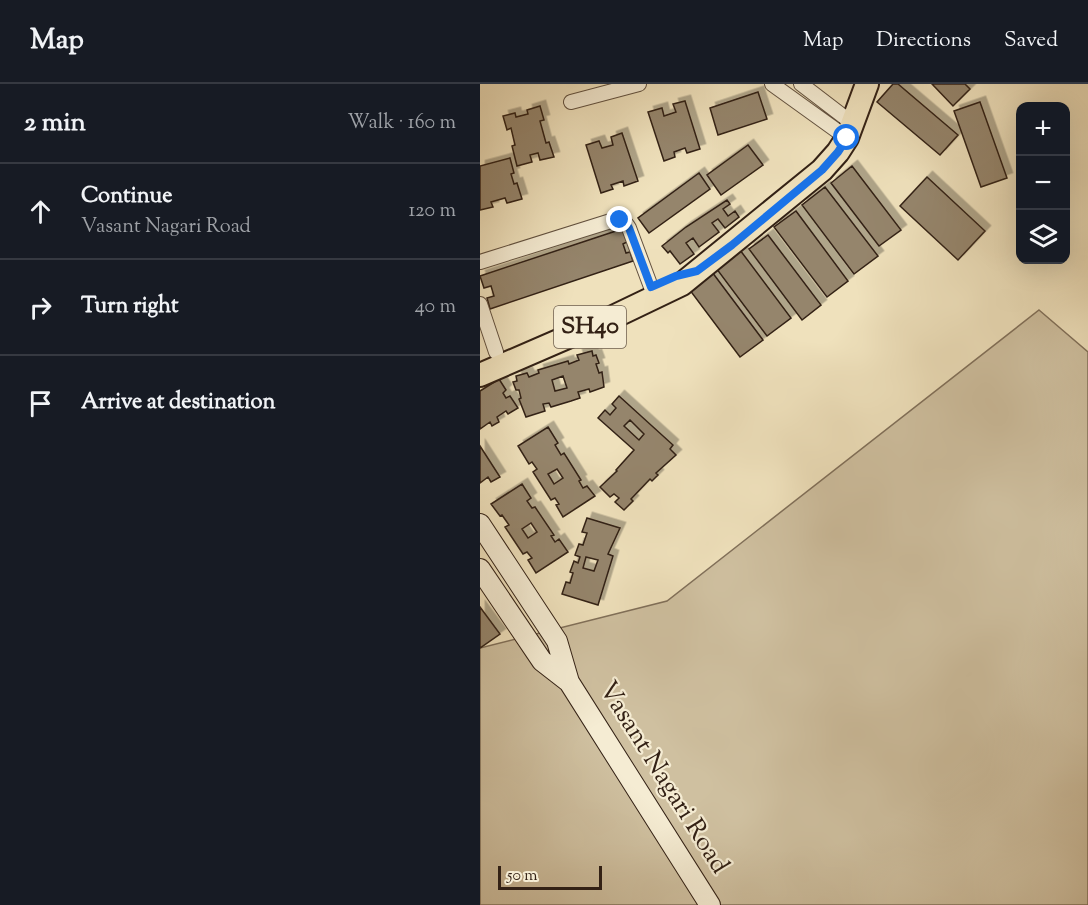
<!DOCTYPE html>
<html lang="en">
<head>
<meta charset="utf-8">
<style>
  :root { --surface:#171b24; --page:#20242c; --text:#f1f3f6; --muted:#9ea1a6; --line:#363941 }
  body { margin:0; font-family:"Sorts Mill Goudy",serif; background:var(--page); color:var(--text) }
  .controls { position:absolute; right:18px; top:18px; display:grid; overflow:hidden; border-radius:12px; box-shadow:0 6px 24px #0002 }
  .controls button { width:54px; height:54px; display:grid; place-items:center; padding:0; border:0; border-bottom:2px solid var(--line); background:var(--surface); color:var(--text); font:30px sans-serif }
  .scale { position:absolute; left:18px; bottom:15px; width:104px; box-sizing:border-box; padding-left:6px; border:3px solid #332115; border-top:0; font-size:16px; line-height:21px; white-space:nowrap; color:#332115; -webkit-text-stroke:4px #f5ecd3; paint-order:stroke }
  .stop { position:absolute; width:18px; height:18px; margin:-14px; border:4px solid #1a73e8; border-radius:50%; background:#fff }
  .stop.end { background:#1a73e8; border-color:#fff; box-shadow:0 2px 6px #0008 }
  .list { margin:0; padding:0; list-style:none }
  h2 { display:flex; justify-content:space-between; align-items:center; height:78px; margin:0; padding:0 24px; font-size:26px }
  h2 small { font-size:20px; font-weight:400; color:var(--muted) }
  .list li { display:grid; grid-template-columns:39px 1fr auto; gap:18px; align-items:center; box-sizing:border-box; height:96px; padding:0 24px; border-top:2px solid var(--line) }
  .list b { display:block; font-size:22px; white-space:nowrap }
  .list p { margin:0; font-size:20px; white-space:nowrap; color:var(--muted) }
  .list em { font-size:20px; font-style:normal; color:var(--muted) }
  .icon { flex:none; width:33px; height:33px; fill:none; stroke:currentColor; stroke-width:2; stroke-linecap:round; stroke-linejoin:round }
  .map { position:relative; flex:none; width:608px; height:821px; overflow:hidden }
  header { display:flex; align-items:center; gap:36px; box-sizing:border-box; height:84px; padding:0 30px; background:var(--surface); border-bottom:2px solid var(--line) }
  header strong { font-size:28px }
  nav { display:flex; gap:33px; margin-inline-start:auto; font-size:21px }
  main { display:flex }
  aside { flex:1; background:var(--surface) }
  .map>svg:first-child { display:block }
  .green { fill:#cfc0a0; stroke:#81705a; stroke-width:1.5 }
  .building { fill:#95856c; stroke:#332115; stroke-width:1.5; fill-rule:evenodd; filter:url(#shadow) }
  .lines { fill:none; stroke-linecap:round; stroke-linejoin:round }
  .minor-casing { stroke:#62513f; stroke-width:16 }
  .secondary-casing { stroke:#332115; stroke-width:22 }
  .primary-casing { stroke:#332115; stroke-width:26 }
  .minor { stroke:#f5ecd3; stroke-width:14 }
  .secondary { stroke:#f5ecd3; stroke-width:20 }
  .primary { stroke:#efe1bc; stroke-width:22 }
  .route { stroke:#1a73e8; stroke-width:8 }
  .labels { text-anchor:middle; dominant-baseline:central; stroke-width:4.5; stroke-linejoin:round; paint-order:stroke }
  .shield { fill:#f5ecd3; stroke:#6d5e4e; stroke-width:1.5 }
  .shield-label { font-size:24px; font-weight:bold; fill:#332115 }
  .street-label { font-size:26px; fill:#332115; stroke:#f5ecd3 }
</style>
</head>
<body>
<header>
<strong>Map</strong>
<nav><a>Map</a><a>Directions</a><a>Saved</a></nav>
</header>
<main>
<aside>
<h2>2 min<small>Walk · 160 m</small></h2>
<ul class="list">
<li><svg class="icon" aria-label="ahead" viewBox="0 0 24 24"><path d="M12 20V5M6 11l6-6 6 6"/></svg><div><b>Continue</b><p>Vasant Nagari Road</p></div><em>120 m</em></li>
<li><svg class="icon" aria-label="right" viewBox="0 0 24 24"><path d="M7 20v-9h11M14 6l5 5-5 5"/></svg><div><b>Turn right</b></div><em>40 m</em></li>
<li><svg class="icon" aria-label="arrive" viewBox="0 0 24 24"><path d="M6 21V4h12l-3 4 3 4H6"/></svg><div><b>Arrive at destination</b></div></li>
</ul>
</aside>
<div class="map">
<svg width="608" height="821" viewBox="0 0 608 821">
  <defs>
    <filter id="shadow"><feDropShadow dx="5.5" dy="-5.5" stdDeviation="0" flood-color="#0004"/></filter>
  </defs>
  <rect width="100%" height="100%" fill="#efe1bc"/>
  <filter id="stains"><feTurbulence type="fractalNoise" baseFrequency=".00333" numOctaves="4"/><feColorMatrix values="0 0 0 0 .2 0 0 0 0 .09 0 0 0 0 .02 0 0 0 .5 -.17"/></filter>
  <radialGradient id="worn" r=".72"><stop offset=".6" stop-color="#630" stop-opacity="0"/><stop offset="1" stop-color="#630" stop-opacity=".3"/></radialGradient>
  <path class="green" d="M559,226L608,268V821H0V564L187,517Z"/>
  <path class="building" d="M413,0H418L478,51L460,71L397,18Z
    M452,0H485L490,5L473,22Z
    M278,8L287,35L238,51L230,24Z
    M205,17L220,65L207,69L205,64L194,68L195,73L184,77L168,28L182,24L184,32L196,28L193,20Z
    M500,18L527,94L501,103L474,27Z
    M60,22L64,36L60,37L66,59L69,58L74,73L60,76L58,69L50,71L52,78L37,82L32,62L35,61L31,44L27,46L23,32L35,29L36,33L48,30L47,26Z
    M142,49L158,97L144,102L143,97L131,101L133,105L121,109L106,61L119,57L122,64L133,61L131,53Z
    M268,61L283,81L241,111L227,91Z
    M30,74L34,89L31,90L34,100L37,99L42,115L27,119L25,114L11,118L13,123L0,126V82Z
    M372,82L421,146L399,162L351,99Z
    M219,89L230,105L169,149L158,134Z
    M447,93L505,147L478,176L420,122Z
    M345,103L398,172L374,190L322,121Z
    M247,116L250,120L243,125L248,132L255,127L259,133L245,144L238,135L232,139L239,148L219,163L213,154L206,159L214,170L200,180L190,167L188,169L182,162L206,143Z
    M316,127L368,197L347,213L294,143Z
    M142,145L147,158L143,160L146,169L150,168L153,177L10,225L7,214L14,212L11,202L4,204L0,192Z
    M288,151L341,221L322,236L269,165Z
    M260,166L311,234L287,252L236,184Z
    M232,188L283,256L260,273L209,205Z
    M112,267L113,272L116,271L119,279L116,280L119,289L122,288L124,303L110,308L109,305L98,308L100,314L91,317L71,323L69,319L63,320L65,327L46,333L39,315L41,314L39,306H36L33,298L37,297L36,292L47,289L49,293L59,289L58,286L88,277L89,280L99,276L97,271ZM83,292L87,304L75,307L72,296Z
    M19,295L26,306L23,309L26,314L30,312L38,324L28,330L26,327L17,333L19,338L12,342L10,338L0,345V307Z
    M139,312L193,361L190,365L196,371L176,389L178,391L172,397L170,395L151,415L153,417L144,426L135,418L139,414L134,410L130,413L120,403L137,387L136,386L154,366L118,334L125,326L130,331L136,324L132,320ZM150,336L164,350L159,356L144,342Z
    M68,343L78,359L75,361L81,371L84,369L101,396L99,397L103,404L107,402L115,412L83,433L76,421L79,420L75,414L71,416L53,388L57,385L52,378L49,380L38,362ZM77,385L83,394L74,400L68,390Z
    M0,362L20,393L11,398L8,393L0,399Z
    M42,400L51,414L47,417L52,424L55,423L74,451L71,452L75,458L79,455L88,468L56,489L48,476L52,474L47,468L43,470L25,443L29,441L22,431L20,432L11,420ZM51,439L57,448L48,454L42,445Z
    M107,434L140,444L128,470L133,472L118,521L82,510L86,498L90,499L93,489L90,488L94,477L98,479L100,473L95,471L99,460L103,461L107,449L102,448ZM106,473L118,476L114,487L103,484Z
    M0,523L20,550L0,564Z"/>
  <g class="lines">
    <defs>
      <path id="minor" d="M292,0L367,54
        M321,0L372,39
        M91,18L159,0
        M0,178L134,136C142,136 145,137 149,144L171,203
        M0,220L16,268"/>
      <path id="secondary" d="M0,440L77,557L89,598L230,821
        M0,485L62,577L89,598"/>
      <path id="primary" d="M0,291L127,236L202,200L342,86L358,68L367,54L387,0"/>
    </defs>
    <use href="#minor" class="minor-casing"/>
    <use href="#secondary" class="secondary-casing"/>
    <use href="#primary" class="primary-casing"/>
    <use href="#minor" class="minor"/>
    <use href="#secondary" class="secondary"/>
    <use href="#primary" class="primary"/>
  </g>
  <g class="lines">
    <path class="route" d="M140,136L145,138L149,144L171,203L196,192L217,187L252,161L342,86L358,68L367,54"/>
  </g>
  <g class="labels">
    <rect class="shield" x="74" y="222" width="72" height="42" rx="4.5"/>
    <g class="shield-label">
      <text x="110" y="243">SH40</text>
    </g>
    <g class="street-label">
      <text transform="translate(183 694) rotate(58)">Vasant Nagari Road</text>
    </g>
  </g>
  <rect width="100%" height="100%" filter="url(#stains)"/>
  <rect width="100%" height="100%" fill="url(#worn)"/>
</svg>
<div class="controls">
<button>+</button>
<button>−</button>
<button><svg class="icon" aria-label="layers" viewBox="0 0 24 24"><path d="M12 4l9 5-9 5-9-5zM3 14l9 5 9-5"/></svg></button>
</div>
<div class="scale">50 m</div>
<div class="stop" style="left:367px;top:54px"></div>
<div class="stop end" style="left:140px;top:136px"></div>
</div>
</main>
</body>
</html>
